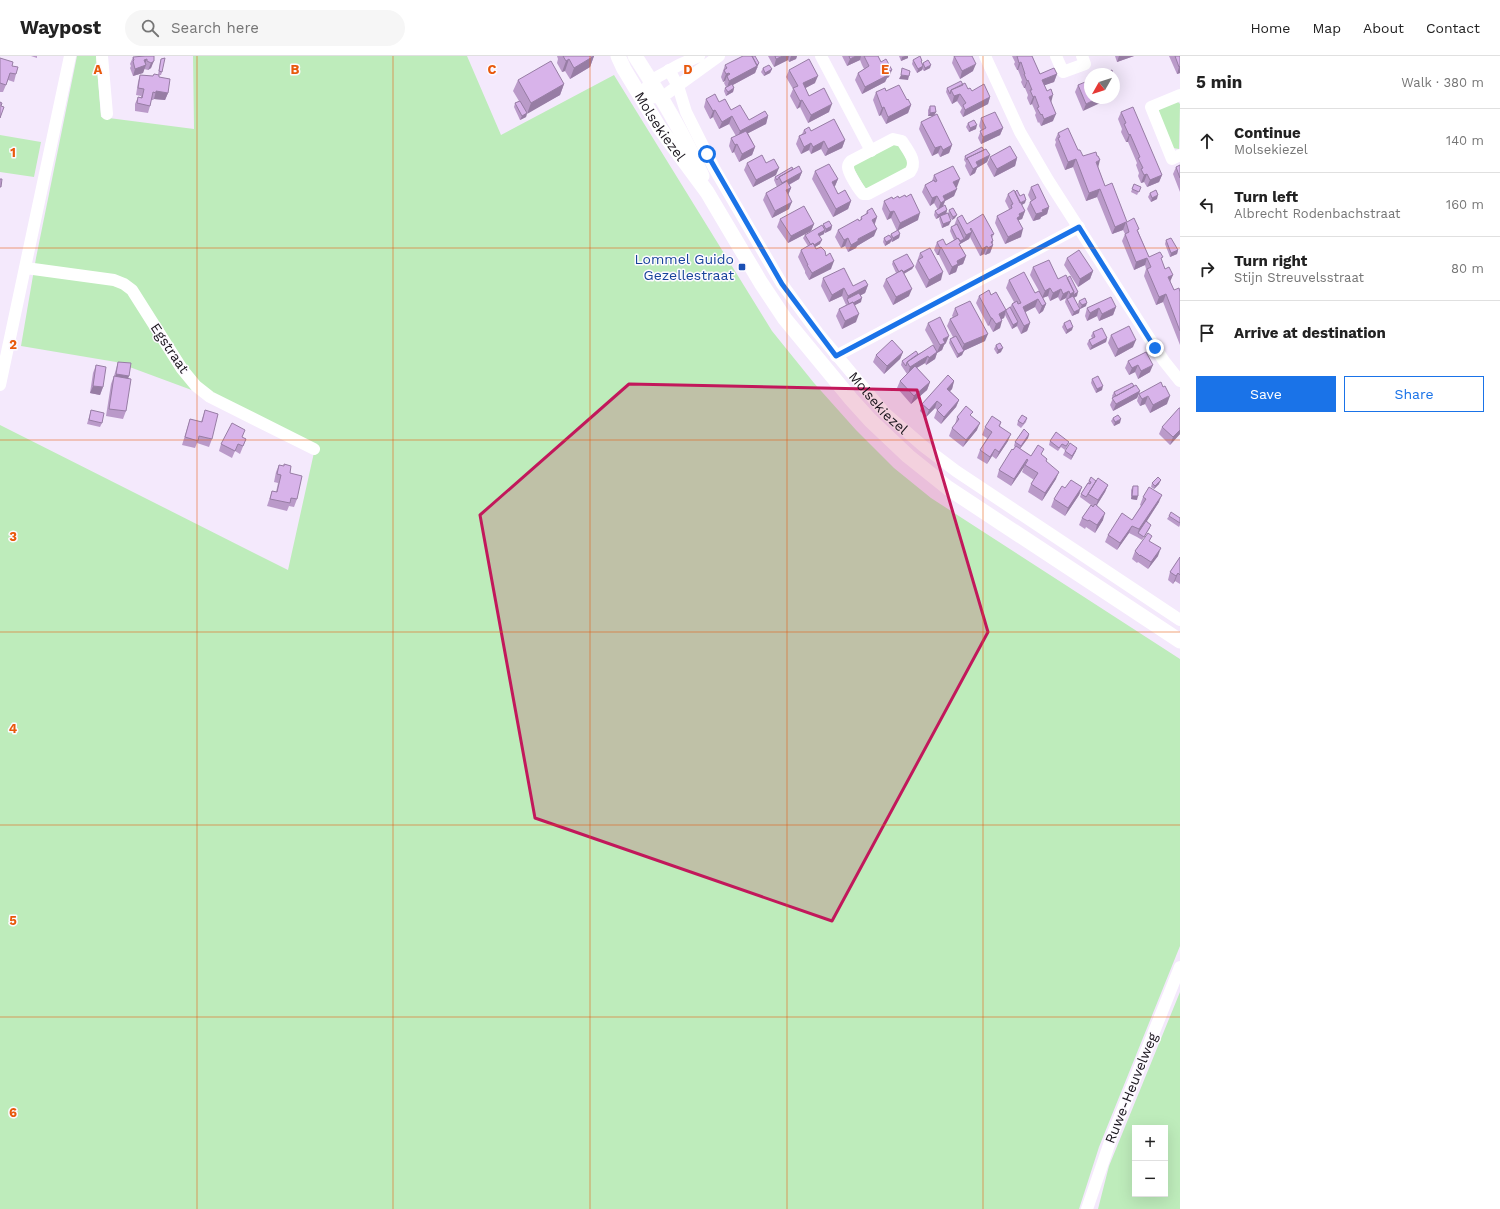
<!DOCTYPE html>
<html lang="en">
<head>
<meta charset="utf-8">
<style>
  :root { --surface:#fff; --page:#f6f6f6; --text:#222; --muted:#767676; --line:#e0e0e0; --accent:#1a73e8 }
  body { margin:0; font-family:"Work Sans",sans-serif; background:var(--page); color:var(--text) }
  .controls { position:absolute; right:12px; bottom:12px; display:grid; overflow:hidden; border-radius:0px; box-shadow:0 4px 16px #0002 }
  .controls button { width:36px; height:36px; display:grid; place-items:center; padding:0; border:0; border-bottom:1px solid var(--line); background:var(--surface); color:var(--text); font:20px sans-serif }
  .compass { position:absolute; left:1084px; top:12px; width:36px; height:36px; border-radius:50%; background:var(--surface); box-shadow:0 4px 16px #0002; rotate:231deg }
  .stop { position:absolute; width:12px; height:12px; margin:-9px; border:3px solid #1a73e8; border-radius:50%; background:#fff }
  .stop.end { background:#1a73e8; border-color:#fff; box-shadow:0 1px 4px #0008 }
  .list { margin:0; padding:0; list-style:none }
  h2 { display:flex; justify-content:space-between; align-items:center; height:52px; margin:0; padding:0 16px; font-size:17px }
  h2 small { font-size:13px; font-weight:400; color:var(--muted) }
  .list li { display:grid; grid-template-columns:26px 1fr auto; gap:12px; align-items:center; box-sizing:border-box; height:64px; padding:0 16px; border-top:1px solid var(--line) }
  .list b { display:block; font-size:15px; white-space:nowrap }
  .list p { margin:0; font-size:13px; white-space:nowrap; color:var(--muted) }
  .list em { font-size:13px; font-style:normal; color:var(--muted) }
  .actions { display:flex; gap:8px; padding:12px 16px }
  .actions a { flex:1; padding:9px 0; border:1px solid var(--accent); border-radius:0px; text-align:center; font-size:14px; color:var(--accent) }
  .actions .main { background:var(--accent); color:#fff }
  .icon { flex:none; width:22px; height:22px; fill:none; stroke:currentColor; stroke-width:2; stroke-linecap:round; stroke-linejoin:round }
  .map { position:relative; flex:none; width:1180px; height:1153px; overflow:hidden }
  header { display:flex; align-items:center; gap:24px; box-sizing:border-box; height:56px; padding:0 20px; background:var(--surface); border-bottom:1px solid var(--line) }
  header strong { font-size:19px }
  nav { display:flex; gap:22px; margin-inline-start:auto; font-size:14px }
  .search { width:280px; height:36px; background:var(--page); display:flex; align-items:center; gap:10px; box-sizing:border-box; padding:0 14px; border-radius:22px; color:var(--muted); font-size:15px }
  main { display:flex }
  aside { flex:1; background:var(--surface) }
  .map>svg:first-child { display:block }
  .green { fill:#beecbb; fill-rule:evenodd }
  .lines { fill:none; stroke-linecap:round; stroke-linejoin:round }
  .minor { stroke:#fff; stroke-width:12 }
  .major { stroke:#fff; stroke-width:15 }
  .wall { fill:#ba9ac9 }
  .shaded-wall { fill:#977da4 }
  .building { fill:#d8b3ea; stroke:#977da4 }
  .route { stroke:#1a73e8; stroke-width:5 }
  .marked { fill:#c2185b; fill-opacity:0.2; stroke:#c2185b; stroke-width:3; stroke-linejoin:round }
  .grid { fill:none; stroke:#e8590c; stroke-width:1; stroke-opacity:0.55 }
  .transit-dot { fill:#1a4fb4; stroke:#fdfaff; stroke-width:1.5 }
  .labels { text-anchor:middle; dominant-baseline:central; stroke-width:3; stroke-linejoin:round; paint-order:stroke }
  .street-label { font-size:14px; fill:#1a151d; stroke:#fdfaff }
  .transit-label { font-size:14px; fill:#164399; stroke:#fdfaff; text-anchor:end }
  .grid-label { font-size:13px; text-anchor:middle; font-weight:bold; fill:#e8590c; stroke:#fdfaff; stroke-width:3; stroke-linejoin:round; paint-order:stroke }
</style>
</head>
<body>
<header>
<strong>Waypost</strong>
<div class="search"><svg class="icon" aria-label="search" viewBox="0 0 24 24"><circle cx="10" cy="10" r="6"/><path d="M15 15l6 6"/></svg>Search here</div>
<nav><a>Home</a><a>Map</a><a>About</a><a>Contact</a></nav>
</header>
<main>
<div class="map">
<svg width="1180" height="1153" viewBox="0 0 1180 1153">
  <rect width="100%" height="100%" fill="#f4e9fc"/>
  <path class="green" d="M77,0H96L101,61L194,73L193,0H467L501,79L614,19L772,275L814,327L856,374L894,412L931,442L1180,603V890L1099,1091L1079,1153H0V369L288,514L315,392L197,336L116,306L21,290L36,202Z
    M1176,44L1180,48L1179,93L1173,92L1158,59L1159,53Z
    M0,79L41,86L34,121L0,116Z
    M893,88L899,89L909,108L907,112L867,133L865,132L854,113V109Z
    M1180,936V1153H1098L1109,1110ZM1135,1072H1165V1138H1135Z"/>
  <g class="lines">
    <g class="minor">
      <path d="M102,0L107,58"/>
      <path d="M699,0L679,9L650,25L642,42L660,41L665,39L719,0"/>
      <path d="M821,0L871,95"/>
      <path d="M985,0L1020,76L1048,124L1164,305L1180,325"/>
      <path d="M1056,0L1063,16L1085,8L1082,0"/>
      <path id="s1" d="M669,14L678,30L686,56L714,112L782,228L818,277L885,357L923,390L956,415L1180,564"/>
      <path d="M1180,39L1151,51L1172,103L1180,99"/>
      <path d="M893,83L902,85C908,95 918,105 910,116L868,138H863C859,134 848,117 848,111C848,108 849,107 851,105Z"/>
      <path d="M26,212L114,224L124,228L132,234L182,313L196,330L210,341L314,393"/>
      <path d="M836,300L1079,171"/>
      <path d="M0,329L70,0"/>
      <path d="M1087,1153L1112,1080L1180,911"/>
    </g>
    <g class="major">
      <path id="s2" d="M618,0L624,13L659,71L707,136L761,227L785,263L851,343L870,364L908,400L948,432L1180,585"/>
      <path d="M635,0C660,39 684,78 702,120"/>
    </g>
  </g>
  <path class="wall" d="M31,0H37V2Z
    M154,0L151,12L148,14L144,13L143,17L133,20L130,12L131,10L130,8L133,1Z
    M557,0H594L590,11L570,23L565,15L562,16L557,7L558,3Z
    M768,0H797L796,3L789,6L788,4L774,11Z
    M842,0H878L889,21L887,22L885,26L862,38L855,24L858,17L864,13L862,9L860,4L847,10Z
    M899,0H908V2L901,5Z
    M954,0L973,15L960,23L952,7Z
    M1012,0H1032L1040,18H1057L1054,26L1044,29L1051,45L1053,65L1041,70L1039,66L1038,67L1035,59L1036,57L1032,48L1030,49L1027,42L1028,39L1025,32H1024L1021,26L1022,24L1018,14H1017L1014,8L1015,6Z
    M1115,0H1134L1117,6Z
    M1169,0H1180V17L1177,18Z
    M0,2L12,10L16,18L14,26L8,24L3,36H0Z
    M161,3L162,16L161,19H158L160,6Z
    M913,4L921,7L922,8L923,7L930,12L924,15L922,13V14L917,17L912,8Z
    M725,9L758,11L757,12L755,17L733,29L734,32L733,36L726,40L724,35L725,32L726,31L724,27L725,25L723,26L721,21Z
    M763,12L772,13L770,17L764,20L761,16Z
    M789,14L815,27L805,32L809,40L829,56L808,67L800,51L797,53L790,40L793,33L786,21Z
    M140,19L159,21L168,37L165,44L154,43L153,44H151L150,50L148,57L135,55V48L138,41H141V40L136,39L138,26Z
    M518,24L564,28L560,39L527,57L526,61L520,64L514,51L515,47L519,45L513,35Z
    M963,29L972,35L990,41L988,48L963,61L960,56L962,52L957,45L952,48L946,36L947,32Z
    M1078,29L1090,42L1083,55L1075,36Z
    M886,35L907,44L911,49L908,57L886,68L881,59L879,60L873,44L876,36Z
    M706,43L719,46L731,54L749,64L768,60L766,68L748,77L755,91L752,99L739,106L734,96L732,97L729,90L731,82L736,80L729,68L719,73L713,61L710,63L704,51Z
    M930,50L936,56L934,59L952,89L949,97L940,101L938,97L932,100L919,73L921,66L933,60H928V54Z
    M1121,56L1162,119L1159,126L1147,131L1144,126L1141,127L1138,120L1139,117L1136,109L1137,107L1128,86H1126L1121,76L1122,73L1118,63Z
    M981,62L1003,72L1000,79L981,88L978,82L981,74L979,70Z
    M968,67L976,73L969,76L966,71Z
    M804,74L811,75L845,84L842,92L825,100L821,93L811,98L809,94L801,98L796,88L799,80L802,78Z
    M1058,77L1078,94L1083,100L1098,111L1105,130L1127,166L1138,175L1149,201L1161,204L1174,234L1180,236V289L1163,246L1156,249L1144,220L1146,213L1145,209L1134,214L1122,185L1125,178L1123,174L1112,178L1097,141L1086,145L1073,111L1065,114L1055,89L1056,86L1055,84Z
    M984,94L990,99L987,106L977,112L975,117L970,120L965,110L966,107L964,104L965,100Z
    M990,101L1017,102L1015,110L994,121L987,108Z
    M747,107H766L776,119L753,131L744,114Z
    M1180,109V136L1173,118L1176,111Z
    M793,113L802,116L799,123L789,129L791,132L788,139L789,153L772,162L763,144L766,137L777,131L774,124L775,121Z
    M815,115L838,123L835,130L834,131L838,138L851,145L848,153L833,161L812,123Z
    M934,119L957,131H956L954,140L945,145L943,151L947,154L946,158H948L949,154L955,162L952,164L948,159L949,169L942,172L939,163L940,161L936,163L934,159L935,155L938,154L934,147L930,150L922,136L925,129L932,125Z
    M1134,128L1139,135L1137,139L1131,136Z
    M1031,131L1049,151L1047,158L1041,161L1040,163L1033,165L1027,153L1030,146L1031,145L1028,139Z
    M1150,137L1157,143L1151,146L1148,141Z
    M1008,138L1025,147L1022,149L1025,155L1022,163L1019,164L1021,181L1005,188L995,167L997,160L1009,154V153L1005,145Z
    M899,142L918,164L898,174L900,178L899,182L892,186L891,185L890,187L885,190L883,186L884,182L890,180L891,178L897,175L891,162L887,164L882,153L884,145L893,143Z
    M867,155L877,161L875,168L874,180L857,190L856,192L848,196L845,190L841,192L835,181L838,174L860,165L861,161L865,159Z
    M957,162L967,168L994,178L992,182L993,185L992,188L993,189L990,197L985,199L984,198L980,200L970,181L969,183L960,188V189L966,200L963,208L958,210L956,216L949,219L939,199H937L934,194L937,186L946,189L954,184L950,175L951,171L954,170Z
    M780,163L814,168L811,175L788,187L777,171Z
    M823,168L832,170L831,174L825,177L824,176V178L819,180L820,188L815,191L816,193L826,200L831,213L809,224L805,217V215L798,201L801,194L808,190L803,182L805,179L823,170Z
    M1166,184L1178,194L1177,198L1170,201L1165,188Z
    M920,197L941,224L926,232L915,211Z
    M1067,202L1093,215L1090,223L1078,231L1064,209Z
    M893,205L914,210L912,213L904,218L909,240L893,249L883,230L886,223L896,217L892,208Z
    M1033,211L1058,223L1077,240L1074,242L1079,257L1072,260L1065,246L1066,242L1060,245L1058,241L1050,245L1048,240L1043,242L1046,248L1043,255L1039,258L1035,251L1025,256L1030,267L1027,275L1021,278L1017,270L1012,273L1005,259L1004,262L1001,263L1000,272L993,276L989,269L988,270L976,247L979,240L991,239L1006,254L1010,251L1012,248L1014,246L1006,232L1009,224L1035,237L1039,235L1030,219Z
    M823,222L853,230L868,229L865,237L861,239V246L854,249L856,266L842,273L836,260L839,253L846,249L842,240L829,246L821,230Z
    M1079,245L1086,250L1080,253L1078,248Z
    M1116,251L1113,259L1099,265L1097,260L1087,265L1085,260L1087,252Z
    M955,252L985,285L963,295L962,299L957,302L949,287L950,283L953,281L947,270L950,263L953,261L952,260Z
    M928,267L946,287L944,289L942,294L937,297L935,303L926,309L925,307L917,312L930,326L927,334L911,348L897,332L900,325L907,318L901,309L902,305L918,298L934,290L925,274Z
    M1064,267L1072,274L1066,278L1062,271Z
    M1093,276L1107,282L1106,286L1090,294L1087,288L1089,284L1092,282L1091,280Z
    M1111,279L1133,291L1115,301L1108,287Z
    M996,289L1001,296L997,298L994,293Z
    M903,296L900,303L884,318L873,306L876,299Z
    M1146,296L1150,316L1138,323L1135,316L1129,319L1125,312L1128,305Z
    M118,306L129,320L128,322L126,355L123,363L106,360L111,328L114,320Z
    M96,309L103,331L100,339L90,337L93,317Z
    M1092,323L1102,334L1096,337L1091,327Z
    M954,325L952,333L950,335L959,344L956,351L941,368L934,362L937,354L935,352L926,361L920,355L922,348Z
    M1134,330L1140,335L1137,342L1113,355L1110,349L1113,342L1112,340L1114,336Z
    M1139,338L1167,348L1150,357L1145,348L1140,350L1137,345Z
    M91,354L102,367L100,371L87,368Z
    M205,354L212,383L209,391L197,387L195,392L182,389L190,363L201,366Z
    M971,360L977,374L963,391L949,380L952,372L955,369L957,361Z
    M1027,362L1026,366L1021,372L1017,369L1018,365Z
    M1113,362L1120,367L1114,370L1111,365Z
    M1001,366L1000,370L1008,385L996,403L992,400L987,408L977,402L980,394L987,382L982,379L985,371Z
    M1162,371L1180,378L1170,389L1159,378Z
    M1029,378L1028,382L1020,393L1031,400L1042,399L1047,403L1046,405L1056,423L1042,445L1028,436L1031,428L1034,424L1022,416L1024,411L1011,430L997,421L999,414L1015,391L1014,390L1015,386Z
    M242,381L246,383L240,398L235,395L232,402L219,395L221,388Z
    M1050,385L1069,386L1068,389L1065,394L1061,391L1058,395L1049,389Z
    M1065,395H1076L1071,404L1063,399Z
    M279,409L290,417L297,443L294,451L289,450L287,455L267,450L272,435L276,436L278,427L274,426L276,416Z
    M1089,425H1096L1108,429L1105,436L1097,449L1103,464L1095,477L1086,471L1085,473L1079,469L1082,462L1091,449L1080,441L1081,438L1087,428Z
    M1152,427L1159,428L1154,433L1151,431Z
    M1133,430L1137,444L1131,443V434Z
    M1082,431L1079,439L1065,460L1051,451L1054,443L1065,432Z
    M1143,441L1159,446L1147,465L1150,472L1142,484L1137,481L1129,477L1117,494L1105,486L1108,479L1132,464L1141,450L1140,449Z
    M1169,460L1180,462V469L1179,471L1167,463Z
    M1150,486L1158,500L1148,513L1138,506L1137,507L1132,503L1135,495Z
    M1180,501V528L1175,525L1173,528L1168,524L1170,516Z"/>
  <path class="shaded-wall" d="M594,0L590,11L570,23L574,12Z
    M783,0H789L788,4L774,11L776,3Z
    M791,0H797L796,3L789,6Z
    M856,0H861L860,4L847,10L850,3Z
    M905,0H908V2L901,5L902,1Z
    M1119,0H1134L1117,6Z
    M147,3L144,10L146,9L143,17L133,20L135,13L144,4Z
    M569,3L565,15L562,16L566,5Z
    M154,5L151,12L148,14L151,7Z
    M1021,6L1018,14H1017L1019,7Z
    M759,7L755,17L727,32L729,25Z
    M976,8L973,15L960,23L962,15Z
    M931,9L930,12L924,15L925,12Z
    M923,10L922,14L917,17L918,13Z
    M1180,10V17L1177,18L1179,11Z
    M772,13L770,17L764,20L765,17Z
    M892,14L889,21L887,22L885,26L862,38L865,31Z
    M729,17L728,21L727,20L725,25L723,26L726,18Z
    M1057,18L1054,26L1040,31L1042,24Z
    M901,19L909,20L908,24L899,23Z
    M818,20L815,27L800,35L803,27Z
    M1028,24L1025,32H1024L1027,25Z
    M564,28L560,39L527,58L531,47Z
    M734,32L733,36L726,40L728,36Z
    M1119,32L1116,39L1114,41V34Z
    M156,35L168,37L165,44L154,43Z
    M960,38L957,45L952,48L954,40Z
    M1053,39L1051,47L1049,41Z
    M1035,40L1032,48L1030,49L1033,41Z
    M990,41L988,48L963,61L965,54Z
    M1098,42H1111L1083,55L1086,48Z
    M802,44L800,51L797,53L800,45Z
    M832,48L829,56L808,67L811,59Z
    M911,49L908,57L886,68L888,61Z
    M884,51L881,59L879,60L882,52Z
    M715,54L713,61L710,63L713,55Z
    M936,56L934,60H928L930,57Z
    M527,57L526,61L520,64L522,60Z
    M1056,58L1053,65L1041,70L1044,63Z
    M732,60L729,68L719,73L722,66Z
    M768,60L766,68L737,83L740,75Z
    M977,69L976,73L969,76L970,72Z
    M1003,72L1000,79L981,88L983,81Z
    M1130,78L1128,86H1126L1129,79Z
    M845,84L842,92L825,100L828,93Z
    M824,85L821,93L811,98L813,91Z
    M811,87L809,94L801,98L804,91Z
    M737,88L734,96L732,97L735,89Z
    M952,89L949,97L940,101L943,94Z
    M941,90L938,97L932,100L935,92Z
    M755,91L752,99L739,106L742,98Z
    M990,99L987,106L977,112L975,117L970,120L976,106Z
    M1017,102L1015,110L994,121L997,113Z
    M1076,103L1073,111L1065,114L1068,106Z
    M1100,104L1098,112L1096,106Z
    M779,112L776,119L753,131L756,124Z
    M802,116L799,123L779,134L782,127Z
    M1147,118L1144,126L1141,127L1144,119Z
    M1162,119L1159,126L1147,131L1150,124Z
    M838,123L835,130L829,134L832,126Z
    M960,123L957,131L951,134L953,126Z
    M791,132L788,139L786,134Z
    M957,133L954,140L945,145L942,152L938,154L943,140Z
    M1100,133L1097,141L1086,145L1089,137Z
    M1158,139L1157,143L1151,146L1152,142Z
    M937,140L934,147L930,150L932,142Z
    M1026,144L1025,147L1016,152L1018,148Z
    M851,145L848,153L833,161L836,153Z
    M792,146L789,153L772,162L775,155Z
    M1049,151L1047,158L1041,161L1040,163L1033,165L1036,158Z
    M947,154L946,158L940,160V161L936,163L938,159Z
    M894,155L891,162L887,164L890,156Z
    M1025,155L1022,163L1019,164L1015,169L1019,158Z
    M920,157L918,164L897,175L900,167Z
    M957,159L955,162L952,164L953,161Z
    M877,161L874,169L872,164Z
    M951,165L949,169L942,172L943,168Z
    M1126,166L1123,174L1112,178L1115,171Z
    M814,168L811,175L788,187L791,180Z
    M832,170L831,174L825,177L826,173Z
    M971,172L970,177L972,176L969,183L960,188L958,194V186L964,183L966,179L970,173Z
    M877,173L874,180L857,190L856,192L848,196L851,189L858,183Z
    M1023,173L1021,181L1005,188L1008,181Z
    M825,174L824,178L816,182L818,178Z
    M900,178L899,182L892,186L893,182Z
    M848,182L845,190L841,192L844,184Z
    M892,183L890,187L885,190L886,186Z
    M822,184L820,188L810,194L811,190Z
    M993,185L992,190L993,189L990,197L985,199L988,192L991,186Z
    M987,190L984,198L980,200L982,193Z
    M941,191L939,199H937L940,192Z
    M1178,194L1177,198L1170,201L1171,197Z
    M966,200L963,208L958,210L956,216L949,219L952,211L957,205Z
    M1147,202L1145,209L1134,214L1136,206Z
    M834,205L831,213L809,224L812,217Z
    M914,210L912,213L898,221L900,217Z
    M1093,215L1090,223L1078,231L1080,223Z
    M943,216L941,224L926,232L929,224Z
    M1173,219L1170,226L1168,221Z
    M868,229L865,237L848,246L847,243L848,240Z
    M844,232L842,240L829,246L832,239Z
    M1050,232L1048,240L1042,242L1045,235Z
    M912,233L909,240L893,249L896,241Z
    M1061,233L1058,241L1050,245L1053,237Z
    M1069,235L1066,242L1060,245L1063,238Z
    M1074,236L1071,243L1068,245L1070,238Z
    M1078,236L1077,240L1071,243L1073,239Z
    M1166,238L1163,246L1156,249L1159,241Z
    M862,242L861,246L848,253L849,249Z
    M1038,243L1035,251L1020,259L1023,251Z
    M1087,247L1086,250L1080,253L1082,249Z
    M1046,248L1043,255L1039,258L1042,250Z
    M1116,251L1113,259L1099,265L1102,258Z
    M1099,252L1097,260L1087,265L1090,257Z
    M1080,253L1079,257L1072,260L1074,256Z
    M1006,254L1004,262L996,266L999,258Z
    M859,258L856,266L842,273L845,265Z
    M991,262H992L989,269L988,270Z
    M1002,265L1000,272L993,276L996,268Z
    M1018,266L1017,270L1012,273L1013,269Z
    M1030,267L1027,275L1021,278L1024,270Z
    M1073,271L1072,274L1066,278L1067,274Z
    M988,278L985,285L961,296L964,288Z
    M949,280L946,287L944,289L942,294L937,297L935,303L926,309L929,302L937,296L943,283Z
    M1107,282L1106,286L1090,294L1092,290Z
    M1136,284L1133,291L1115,301L1118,293Z
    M1003,292L1001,296L997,298L998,294Z
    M964,295L962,299L957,302L958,298Z
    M903,296L900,303L884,318L887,310Z
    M928,300L925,307L918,311L908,318L910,311L921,304Z
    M1138,309L1135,316L1129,319L1132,312Z
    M1153,309L1150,316L1138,323L1141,315Z
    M116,318L129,320L126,327L114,325Z
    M954,325L952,333L945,340L947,333Z
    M930,326L927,334L911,348L914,340Z
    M93,330L103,331L100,339L90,337Z
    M1103,330L1102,334L1096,337L1097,333Z
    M1140,335L1137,342L1113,355L1116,348Z
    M1148,340L1145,348L1140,350L1142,343Z
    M1170,340L1167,348L1150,357L1153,349Z
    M959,344L956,351L941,368L944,361Z
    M937,345L935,352L926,361L929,354Z
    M1121,363L1120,367L1114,370L1115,366Z
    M980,367L977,374L963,391L966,384Z
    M1180,374V378L1170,389L1173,381Z
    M1011,378L1008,385L996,403L999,396Z
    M1029,378L1028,382L1019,394L1021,390Z
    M1077,392L1076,395L1071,404L1072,400Z
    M995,393L992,400L987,408L990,401Z
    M1027,403L1024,411L1011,430L1014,423Z
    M1059,416L1056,423L1042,445L1045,437Z
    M1161,424L1159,428L1154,433L1155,430Z
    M1108,429L1105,436L1095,452L1098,444Z
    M1082,431L1079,439L1065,460L1068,452Z
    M1162,439L1159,446L1139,477H1138L1139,473Z
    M1132,440H1138L1137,444L1131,443Z
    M1105,457L1103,464L1095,477L1097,469Z
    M1132,470L1129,477L1117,494L1120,487Z
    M1161,492L1158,500L1148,513L1151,506Z
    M1178,517L1175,525L1173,528L1176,520Z"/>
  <path class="building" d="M145,0H154V5L151,7L147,5V3L144,4L146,9L135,13L133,5L134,4L133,1Z
    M563,0H594L574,12L569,3L566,5Z
    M743,0H752L757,10L729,25L727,20L730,18L729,17L726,18L724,14L727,12L725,9Z
    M752,0H755L759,7L757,9Z
    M775,0H783L776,3Z
    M849,0H856L850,3Z
    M864,0H878L881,6L886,3L892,14L887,16L888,19L865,31L858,17L869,10Z
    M920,0L922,5H921L923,10L918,13L913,4Z
    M954,0H972L976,8L962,15Z
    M1017,0H1032L1040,18L1054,12L1057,18L1042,24L1047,35L1051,33L1053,39L1049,41L1056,58L1044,63L1042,58L1041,59L1037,52L1039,51L1035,40L1033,41L1030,34H1032L1028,24L1027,25L1024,18H1025L1021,6L1019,7Z
    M1175,0H1180V10L1179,11Z
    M0,2L13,6L12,10L18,11L16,18L10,17L6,29L0,27Z
    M165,2L162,16L159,15L161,3Z
    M809,3L818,20L803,27L809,40L824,32L832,48L811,59L802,44L800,45L793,32L798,30L789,14Z
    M928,4L931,9L925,12L923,7Z
    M551,5L564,28L531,47L518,24Z
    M769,9L772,13L765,17L763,12Z
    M902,12L910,15L909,20L901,19Z
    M1112,14L1113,18H1103Z
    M154,18L159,19V21L170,23L168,37L156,35V37L153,36L150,50L137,47L138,41L142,42L144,33L138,32L140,19L153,20Z
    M1114,20L1119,32L1114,34Z
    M1090,24V42H1098L1086,48L1078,29Z
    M961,25L963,29L951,34L950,38L947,32Z
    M965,27L968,33L970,32L972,35L984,28L990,41L965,54L963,49L966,47L960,38L954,40L951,34Z
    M732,28L734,32L728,36L725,32Z
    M899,29L907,44L908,43L911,49L888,61L884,51L882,52L876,36L885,32L886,35Z
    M715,38L719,46L725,43L731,54L740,49L749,64L765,55L768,60L740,75L732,60L722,66L715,54L713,55L706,43Z
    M520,45L527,57L522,60L515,47Z
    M0,46L2,47L1,50L4,51L0,62Z
    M930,50H935L936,56L930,57Z
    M1133,51L1162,119L1150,124L1147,118L1144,119L1141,113L1143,112L1138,102L1140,101L1130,78L1129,79L1124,68L1126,67L1121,56Z
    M995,56L1003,72L983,81L980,75L986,72L981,62Z
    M937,58L952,89L943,94L941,90L935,92L921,66Z
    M834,63L845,84L828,93L824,85L813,91L811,87L804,91L799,80L806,77L804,74L809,71L811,75Z
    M974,64L977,69L970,72L968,67Z
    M1068,72L1078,94H1080L1083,100L1096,96L1097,100H1098L1100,104L1096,106L1105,130L1112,127L1127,166L1134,162L1139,173L1137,174L1149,201L1160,196L1163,201L1161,202L1165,213L1169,211L1173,219L1168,221L1174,234L1179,232L1180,236V275L1166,238L1159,241L1147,213L1151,211L1147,202L1136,206L1125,178L1129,176L1126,166L1115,171L1100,133L1089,137L1076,103L1068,106L1058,82L1060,81L1058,77Z
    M746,75L755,91L742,98L737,88L735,89L731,82Z
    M1010,90L1017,102L997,113L990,101Z
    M982,91L984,94L967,102V104L965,100Z
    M986,93L990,99L976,106L978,110L973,113L967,102Z
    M762,99L766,107L774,103L779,112L756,124L747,107Z
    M829,108L838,123L832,126L838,138L845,134L851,145L836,153L815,115Z
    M1180,109V122L1176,111Z
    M799,110L802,116L782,127L779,121Z
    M953,110L960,123L953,126L957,133L943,140L945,144L941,147L937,140L932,142L925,129L934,124L935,126L937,125L934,119Z
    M792,111L793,113L779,121L777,124L775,121Z
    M0,123H2L1,131H0Z
    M787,125L791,132L786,134L792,146L775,155L766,137Z
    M1038,128L1049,151L1042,154L1043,156L1036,158L1030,146L1036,142L1031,131Z
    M1134,128L1141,131L1139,136L1132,133Z
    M1014,134L1025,155L1019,158L1020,160L1017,162L1023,173L1008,181L997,160L1012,152L1011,149L1013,148L1008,138Z
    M1017,134L1020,140L1024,138L1026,144L1020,147L1015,136Z
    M1156,134L1158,139L1152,142L1150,137Z
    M911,138L920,157L900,167L894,155L890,156L884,145L892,141L893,143L898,140L899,142L905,139L906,141Z
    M945,149L947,154L938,159L935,155Z
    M804,150L814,168L791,180L780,163Z
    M872,152L877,161L872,164L877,173L858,183V185L851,189L848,182L844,184L838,174L858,163L859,165L862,163L861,161L868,157L867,155Z
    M953,152L957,159L953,161L949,154Z
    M948,157L951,165L943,168L940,160Z
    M983,158L994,178L991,179L993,185L991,186L993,189L988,192L987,190L982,193L971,172L970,173L972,176L966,179L957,162L962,159L967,168Z
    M829,165L832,170L826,173L823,168Z
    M957,168L964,183L960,185L958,182L957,183L951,171Z
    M822,169L825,174L818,178L822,184L814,189L813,187L811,189L805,179Z
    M898,174L900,178L893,182L891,178Z
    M889,179L892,183L886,186L884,182Z
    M958,182L961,187L959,188L966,200L957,205L958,208L952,211L941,191L940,192L937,186L943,183L946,189Z
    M1171,182L1178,194L1171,197L1166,184Z
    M813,187L816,193L821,191L825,195L826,200L830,197L834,205L812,217L807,209H808L801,194Z
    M930,192L943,216L929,224L918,204L923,201L920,197Z
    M1079,194L1093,215L1080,223L1067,202Z
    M907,198L914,210L903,216L902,214L899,216L893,205Z
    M1049,204L1058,223L1066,219L1074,236L1070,238L1069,235L1063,238L1061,233L1053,237L1050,232L1045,235L1033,211Z
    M844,212L853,230L865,224L868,229L848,240L844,232L832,239L823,222Z
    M902,214L912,233L896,241L886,223Z
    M1024,216L1035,237L1039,235L1046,248L1042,250L1038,243L1023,251L1030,267L1024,270L1012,248L1017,245L1018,248L1021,247L1009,224Z
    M1070,220L1078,236L1073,239L1074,236L1067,222Z
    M989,234L991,239L996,236L1006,254L999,258L1002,265L996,268L992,262H991L979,240Z
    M859,237L862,242L853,247V246L849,248L847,243Z
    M1073,240L1080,253L1074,256L1067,243Z
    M1111,241L1116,251L1102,258L1099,252L1090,257L1087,252Z
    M1085,242L1087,247L1082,249L1079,245Z
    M970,245L988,278L964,288L950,263L958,259L955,252Z
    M853,246L859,258L845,265L839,253Z
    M1010,251L1018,266L1013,269L1006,255V254Z
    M940,261L949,280L943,283L945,287L940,289L928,267Z
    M1070,264L1073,271L1067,274L1064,267Z
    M1129,270L1136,284L1118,293L1111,279Z
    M1102,272L1107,282L1092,290L1089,284L1095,281L1093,276Z
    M956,280L964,295L958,298L950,283Z
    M892,284L903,296L887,310L876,299Z
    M1000,287L1003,292L998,294L996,289Z
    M933,289L937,296L929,302L928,300L921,304L910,311L907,306Z
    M916,295L918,298L907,306L906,310L902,305Z
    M1146,296L1153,309L1141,315L1138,309L1132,312L1128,305Z
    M118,306L131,307L129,320L116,318Z
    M96,309L106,311L103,331L93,330Z
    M915,310L930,326L914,340L900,325Z
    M948,319L954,325L947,333L959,344L944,361L937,354L942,349L937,345L929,354L922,348Z
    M114,320L131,323L126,355L109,353Z
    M1098,320L1103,330L1097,333L1092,323Z
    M1161,326L1163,331L1165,330L1170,340L1153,349L1148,340L1142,343L1139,338Z
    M1132,327L1134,330L1116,340L1114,336Z
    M1136,329L1140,335L1116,348L1112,342Z
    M966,350L973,356L970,359L980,367L966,384L952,372L959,363L957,361Z
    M1179,352H1180V374L1173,381L1162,371Z
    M91,354L104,357L102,367L89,364Z
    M205,354L218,358L212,383L199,380L198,385L185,381L190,363L202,366Z
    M1022,359L1027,362L1023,368L1018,365Z
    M1118,359L1121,363L1115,366L1113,362Z
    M992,360L1001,366L999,370L1011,378L999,396L995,393L990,401L980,394L992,376L985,371Z
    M232,367L245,374L242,381L246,383L243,390L238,388L235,395L221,388Z
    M1024,373L1029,378L1021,390L1015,386Z
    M1056,376L1069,386L1066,390L1062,388L1059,392L1050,385Z
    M1070,387L1077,392L1072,400L1065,395Z
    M1038,389L1044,393L1041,398L1047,403L1046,405L1059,416L1045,437L1031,428L1038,417L1025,409L1028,404L1027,403L1014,423L999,414L1012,393L1013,394L1016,390L1031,400Z
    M284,408L291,410L290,417L302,420L297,443L291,442L290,447L270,443L272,435L277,436L281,419L277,418L279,409L284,410Z
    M1091,421L1096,425L1088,438L1086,441L1081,438L1088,427L1090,428L1091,426L1089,425Z
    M1158,421L1161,424L1155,430L1152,427Z
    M1098,422L1108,429L1098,444L1088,438Z
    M1071,424L1082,431L1068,452L1054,443L1062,430L1065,432Z
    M1133,430H1138V440H1132Z
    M1149,431L1162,439L1139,473L1132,470L1120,487L1108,479L1122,457L1132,464L1146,443L1143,441Z
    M1095,448L1105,457L1097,469L1089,464L1088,465L1082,462L1091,449L1093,451Z
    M1171,456L1180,462V467L1169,460Z
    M1146,465L1151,469L1144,481L1138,477Z
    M1148,477L1152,480L1149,485L1161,492L1151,506L1140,499V500L1135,495Z
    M1180,501V519L1178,517L1176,520L1170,516Z"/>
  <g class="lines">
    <path class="route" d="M707,98L782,228L836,300L1079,171L1155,292"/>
  </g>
  <path class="marked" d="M629,328L917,334L988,576L832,865L535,762L480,459Z"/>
  <path class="grid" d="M197,0V1153M393,0V1153M590,0V1153M787,0V1153M983,0V1153M0,192H1180M0,384H1180M0,576H1180M0,769H1180M0,961H1180"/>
  <rect class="transit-dot" x="738" y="207" width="8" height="8" rx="2"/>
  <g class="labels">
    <g class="street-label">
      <text stroke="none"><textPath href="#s2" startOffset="82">Molsekiezel</textPath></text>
      <text transform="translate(170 292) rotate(56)">Egstraat</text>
      <text stroke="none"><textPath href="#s1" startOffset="396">Molsekiezel</textPath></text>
      <text transform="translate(1131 1032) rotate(-68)">Ruwe-Heuvelweg</text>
    </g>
    <g class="transit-label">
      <text x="734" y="203">Lommel Guido<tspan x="734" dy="16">Gezellestraat</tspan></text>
    </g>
  </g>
  <g class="grid-label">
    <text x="98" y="18">A</text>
    <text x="295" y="18">B</text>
    <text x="492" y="18">C</text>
    <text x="688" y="18">D</text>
    <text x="885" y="18">E</text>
    <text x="13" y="101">1</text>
    <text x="13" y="293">2</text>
    <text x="13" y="485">3</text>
    <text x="13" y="677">4</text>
    <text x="13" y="869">5</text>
    <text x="13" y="1061">6</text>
  </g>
</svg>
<div class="controls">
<button>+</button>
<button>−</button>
</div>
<svg class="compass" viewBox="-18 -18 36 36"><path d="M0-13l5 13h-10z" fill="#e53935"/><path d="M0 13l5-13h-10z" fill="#767676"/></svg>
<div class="stop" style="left:707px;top:98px"></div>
<div class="stop end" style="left:1155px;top:292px"></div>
</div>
<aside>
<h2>5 min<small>Walk · 380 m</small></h2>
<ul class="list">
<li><svg class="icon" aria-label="ahead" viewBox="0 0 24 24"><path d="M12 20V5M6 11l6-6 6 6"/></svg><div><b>Continue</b><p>Molsekiezel</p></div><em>140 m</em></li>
<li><svg class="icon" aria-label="left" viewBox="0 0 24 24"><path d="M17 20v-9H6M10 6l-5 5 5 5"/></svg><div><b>Turn left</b><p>Albrecht Rodenbachstraat</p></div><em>160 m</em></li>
<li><svg class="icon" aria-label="right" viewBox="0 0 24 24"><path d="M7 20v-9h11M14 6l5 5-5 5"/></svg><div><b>Turn right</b><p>Stijn Streuvelsstraat</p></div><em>80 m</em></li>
<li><svg class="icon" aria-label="arrive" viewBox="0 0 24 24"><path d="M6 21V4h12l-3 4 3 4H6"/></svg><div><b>Arrive at destination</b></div></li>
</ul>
<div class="actions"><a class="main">Save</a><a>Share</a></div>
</aside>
</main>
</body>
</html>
